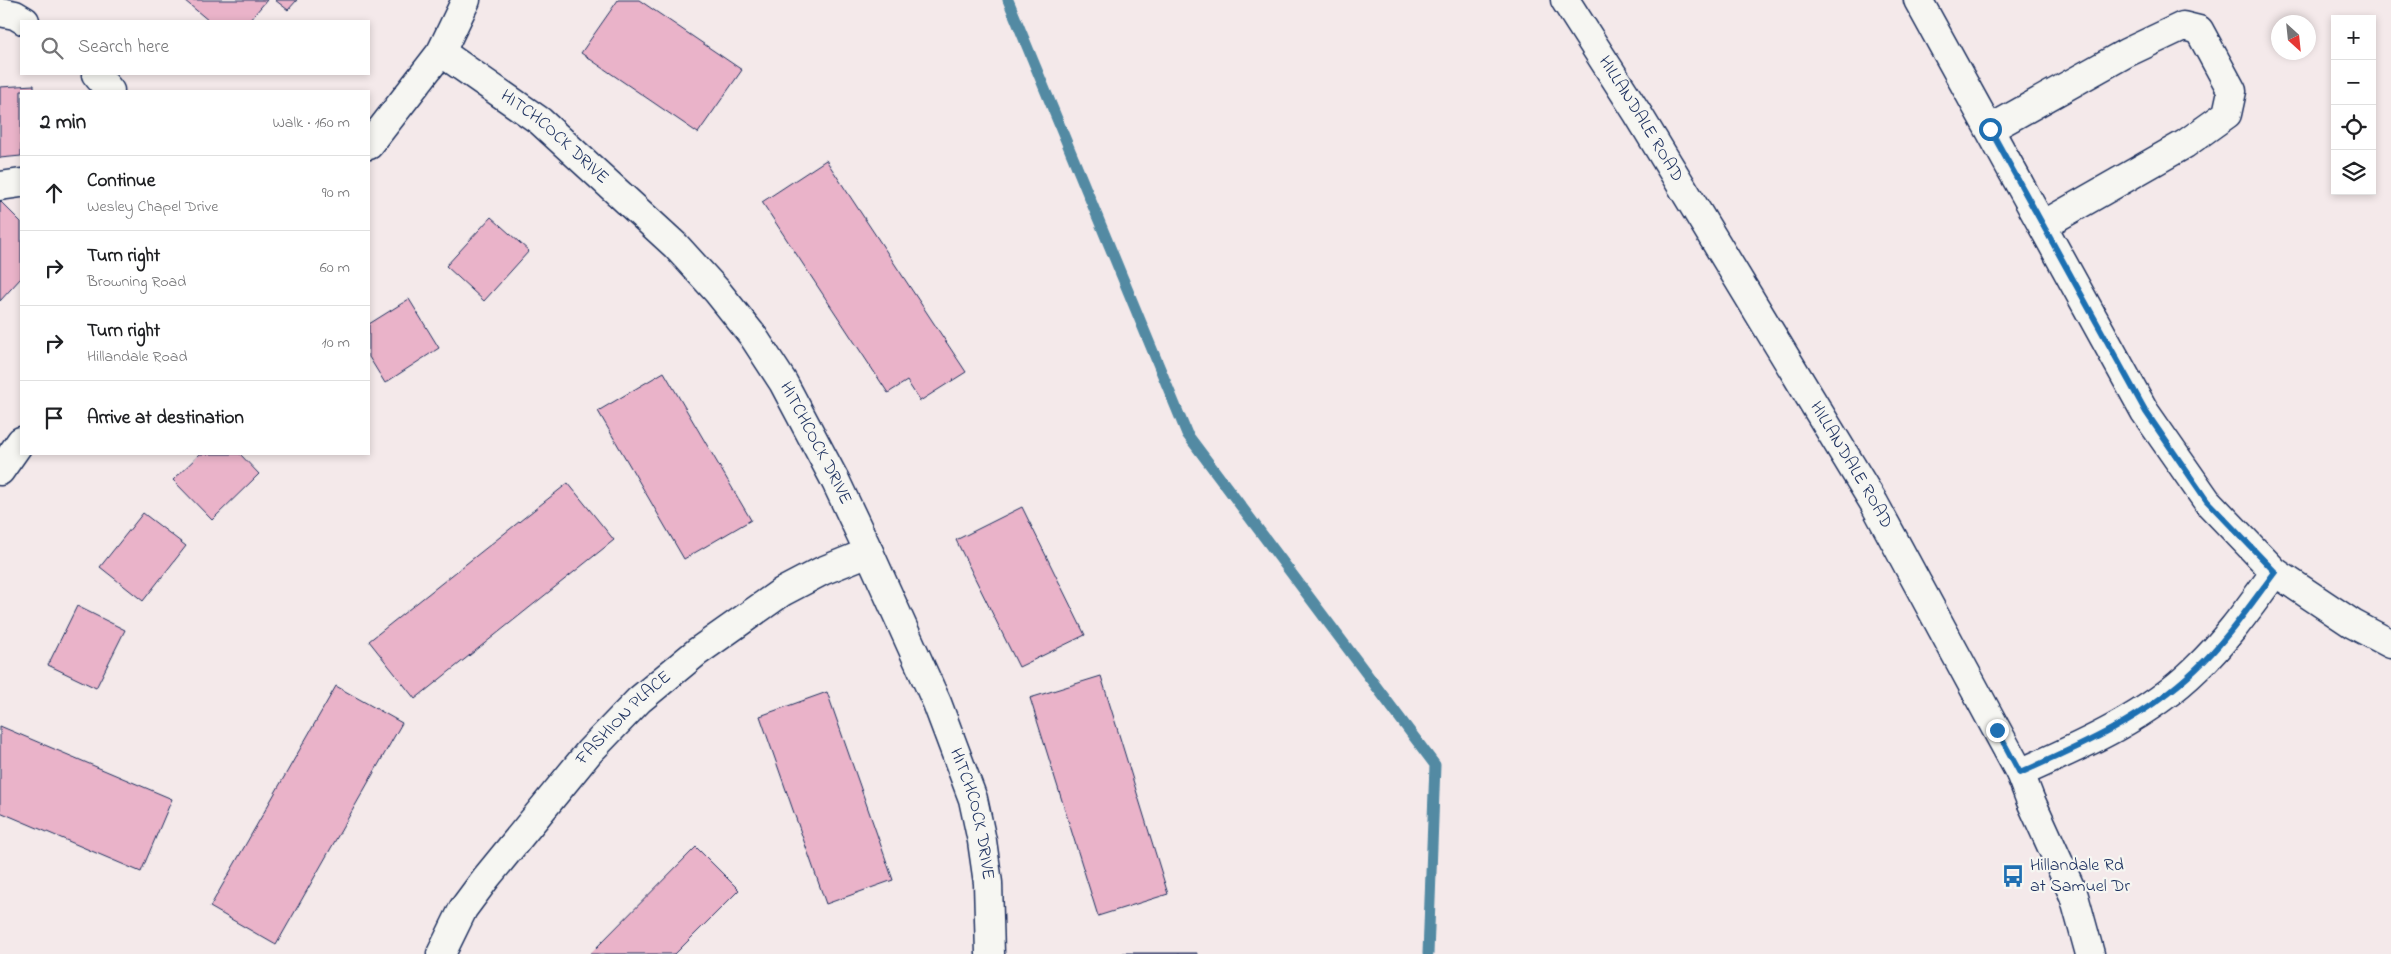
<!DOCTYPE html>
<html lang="en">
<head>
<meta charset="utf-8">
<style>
  :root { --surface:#fff; --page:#f6f6f6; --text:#202124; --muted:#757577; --line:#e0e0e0 }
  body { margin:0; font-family:"Indie Flower",sans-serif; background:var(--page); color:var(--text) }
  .controls { position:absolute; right:15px; top:15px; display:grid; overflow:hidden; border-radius:0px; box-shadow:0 2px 8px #0003 }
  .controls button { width:45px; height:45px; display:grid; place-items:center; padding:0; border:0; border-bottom:1px solid var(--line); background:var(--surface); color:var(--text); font:25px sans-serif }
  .compass { position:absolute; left:2271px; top:15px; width:45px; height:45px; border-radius:50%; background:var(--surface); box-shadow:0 2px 8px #0003; rotate:153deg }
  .stop { position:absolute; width:15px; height:15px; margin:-11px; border:4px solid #1f6fb2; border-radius:50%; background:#fff }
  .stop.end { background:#1f6fb2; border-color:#fff; box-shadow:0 1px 5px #0008 }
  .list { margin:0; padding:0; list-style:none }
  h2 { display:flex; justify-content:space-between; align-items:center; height:65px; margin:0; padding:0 20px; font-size:21px }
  h2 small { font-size:16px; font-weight:400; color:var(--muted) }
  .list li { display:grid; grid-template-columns:32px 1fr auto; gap:15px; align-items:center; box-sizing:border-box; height:75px; padding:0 20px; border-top:1px solid var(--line) }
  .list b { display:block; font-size:19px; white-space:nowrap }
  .list p { margin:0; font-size:16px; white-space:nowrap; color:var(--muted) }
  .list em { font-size:16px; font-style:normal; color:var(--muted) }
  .icon { flex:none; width:28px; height:28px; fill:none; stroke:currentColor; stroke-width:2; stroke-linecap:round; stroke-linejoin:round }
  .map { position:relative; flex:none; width:2391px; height:954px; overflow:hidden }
  .search { position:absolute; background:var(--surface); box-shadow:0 2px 8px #0003; left:20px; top:20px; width:350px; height:55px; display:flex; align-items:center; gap:12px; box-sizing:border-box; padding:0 18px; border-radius:0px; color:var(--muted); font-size:19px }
  .panel { position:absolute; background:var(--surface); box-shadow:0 2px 8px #0003; left:20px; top:90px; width:350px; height:365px; border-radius:0px }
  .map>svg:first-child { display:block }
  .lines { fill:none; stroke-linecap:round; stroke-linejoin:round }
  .stream { stroke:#528aa3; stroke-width:11 }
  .building { fill:#eab3c9; stroke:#1b2f5e }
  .minor-casing { stroke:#1b2f5e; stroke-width:31 }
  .minor { stroke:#f6f6f2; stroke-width:28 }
  .route { stroke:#1f6fb2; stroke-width:6 }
  .labels { text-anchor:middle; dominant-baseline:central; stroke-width:4.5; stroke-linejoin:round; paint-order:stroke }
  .street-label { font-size:18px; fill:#1b2f5e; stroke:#f6f6f2 }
  .poi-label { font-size:18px; fill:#1b2f5e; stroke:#f6f6f2; text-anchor:start }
</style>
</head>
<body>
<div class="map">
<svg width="2391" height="954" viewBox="0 0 2391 954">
  <rect width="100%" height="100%" fill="#f4e9ea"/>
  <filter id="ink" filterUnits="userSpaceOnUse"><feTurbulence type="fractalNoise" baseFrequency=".02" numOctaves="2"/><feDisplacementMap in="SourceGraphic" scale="10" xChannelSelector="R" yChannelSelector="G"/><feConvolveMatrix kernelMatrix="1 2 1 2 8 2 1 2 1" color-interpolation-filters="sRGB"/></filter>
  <g filter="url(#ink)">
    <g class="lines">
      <path class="stream" d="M1008,0L1187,434L1435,765L1428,954"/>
    </g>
    <path class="building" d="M184,0H267L249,21H209Z
      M275,0H297L288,10Z
      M618,0H639L742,70L698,133L581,53Z
      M34,85V91H21V156L0,158V87Z
      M826,160L966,372L920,401L907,381L888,393L762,202Z
      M0,201L21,222V278L0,301Z
      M491,217L529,251L484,301L446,266Z
      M409,299L439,348L385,383L369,357V324Z
      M664,372L751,520L684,559L598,411Z
      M200,454H240L259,474L212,520L173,480Z
      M568,483L614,540L415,699L369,641Z
      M1022,507L1085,635L1019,667L956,540Z
      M143,513L186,546L143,601L100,567Z
      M77,606L125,630L96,688L48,665Z
      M1101,676L1168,894L1098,916L1030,698Z
      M336,686L402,723L276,945L210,907Z
      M827,692L893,880L826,904L760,716Z
      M0,726L172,799L141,872L0,812Z
      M696,847L739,890L675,954H590Z
      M1123,953H1197V954H1123Z"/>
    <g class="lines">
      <defs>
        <g id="minor">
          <path id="s1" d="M1565,0L1638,114L1874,503L2020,773L2030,799L2074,896L2090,954"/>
          <path d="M1918,0L2145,412L2207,501L2275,572L2353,624L2391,644"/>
          <path d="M0,12L15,15L25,21"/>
          <path id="s2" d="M441,52L540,121L676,246L717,291L753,336L783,382L836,482L869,552L937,703L973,799L982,841L988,883L990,954"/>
          <path d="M96,74L110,91"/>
          <path d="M1990,129L2126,53L2183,26L2199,30L2232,91L2227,114L2185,144L2043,225"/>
          <path d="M369,145L441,52L466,0"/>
          <path d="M0,186L21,183"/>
          <path d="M0,471L21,441"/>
          <path d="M2020,773C2083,745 2147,717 2196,669C2226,641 2251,605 2275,572"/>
          <path id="s3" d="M441,954L463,909L486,878L589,752L639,700L697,652L782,592L822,571L869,552"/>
        </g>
      </defs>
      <use href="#minor" class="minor-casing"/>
      <use href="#minor" class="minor"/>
    </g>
  </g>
  <g class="lines" filter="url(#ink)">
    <path class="route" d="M1990,129L2146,412L2207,501L2275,572C2251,604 2226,641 2196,669C2146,717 2083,745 2020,773L1997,730"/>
  </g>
  <defs>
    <symbol id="bus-bare" viewBox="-9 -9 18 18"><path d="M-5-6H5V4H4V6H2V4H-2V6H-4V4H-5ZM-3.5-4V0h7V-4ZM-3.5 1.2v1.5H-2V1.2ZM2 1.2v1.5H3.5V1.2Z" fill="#1f6fb2" stroke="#f6f6f2" stroke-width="2.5" paint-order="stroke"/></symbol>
  </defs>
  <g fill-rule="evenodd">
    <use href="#bus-bare" x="1997" y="860" width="32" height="32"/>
  </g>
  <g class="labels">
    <g class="street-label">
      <text stroke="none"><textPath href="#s1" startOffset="141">HILLANDALE ROAD</textPath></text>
      <text stroke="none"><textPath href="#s2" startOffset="142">HITCHCOCK DRIVE</textPath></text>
      <text stroke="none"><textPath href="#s2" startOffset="548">HITCHCOCK DRIVE</textPath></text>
      <text stroke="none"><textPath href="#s1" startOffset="546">HILLANDALE ROAD</textPath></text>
      <text stroke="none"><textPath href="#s3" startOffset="300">FASHION PLACE</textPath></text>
      <text stroke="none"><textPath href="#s2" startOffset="952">HITCHCOCK DRIVE</textPath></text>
    </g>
    <g class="poi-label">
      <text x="2030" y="866">Hillandale Rd<tspan x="2030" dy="21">at Samuel Dr</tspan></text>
    </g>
  </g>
</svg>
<div class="controls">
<button>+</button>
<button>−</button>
<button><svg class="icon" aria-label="locate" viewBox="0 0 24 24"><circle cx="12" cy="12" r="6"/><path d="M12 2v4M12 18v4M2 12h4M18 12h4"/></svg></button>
<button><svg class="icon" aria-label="layers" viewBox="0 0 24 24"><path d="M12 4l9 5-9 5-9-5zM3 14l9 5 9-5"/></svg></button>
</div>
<svg class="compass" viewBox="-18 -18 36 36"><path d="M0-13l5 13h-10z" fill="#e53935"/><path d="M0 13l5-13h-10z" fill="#757577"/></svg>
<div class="stop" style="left:1990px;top:129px"></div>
<div class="stop end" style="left:1997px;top:730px"></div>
<div class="search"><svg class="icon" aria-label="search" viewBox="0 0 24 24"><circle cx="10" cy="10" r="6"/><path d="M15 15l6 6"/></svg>Search here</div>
<section class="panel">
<h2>2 min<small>Walk · 160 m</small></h2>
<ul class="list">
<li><svg class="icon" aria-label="ahead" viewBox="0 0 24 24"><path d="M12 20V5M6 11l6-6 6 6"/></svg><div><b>Continue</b><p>Wesley Chapel Drive</p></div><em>90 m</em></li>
<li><svg class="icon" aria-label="right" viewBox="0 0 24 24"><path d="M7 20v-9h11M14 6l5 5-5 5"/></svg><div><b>Turn right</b><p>Browning Road</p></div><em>60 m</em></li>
<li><svg class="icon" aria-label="right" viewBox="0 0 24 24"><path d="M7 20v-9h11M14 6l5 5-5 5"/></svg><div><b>Turn right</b><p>Hillandale Road</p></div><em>10 m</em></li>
<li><svg class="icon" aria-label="arrive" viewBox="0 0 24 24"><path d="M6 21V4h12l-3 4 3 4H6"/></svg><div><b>Arrive at destination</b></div></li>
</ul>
</section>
</div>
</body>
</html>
